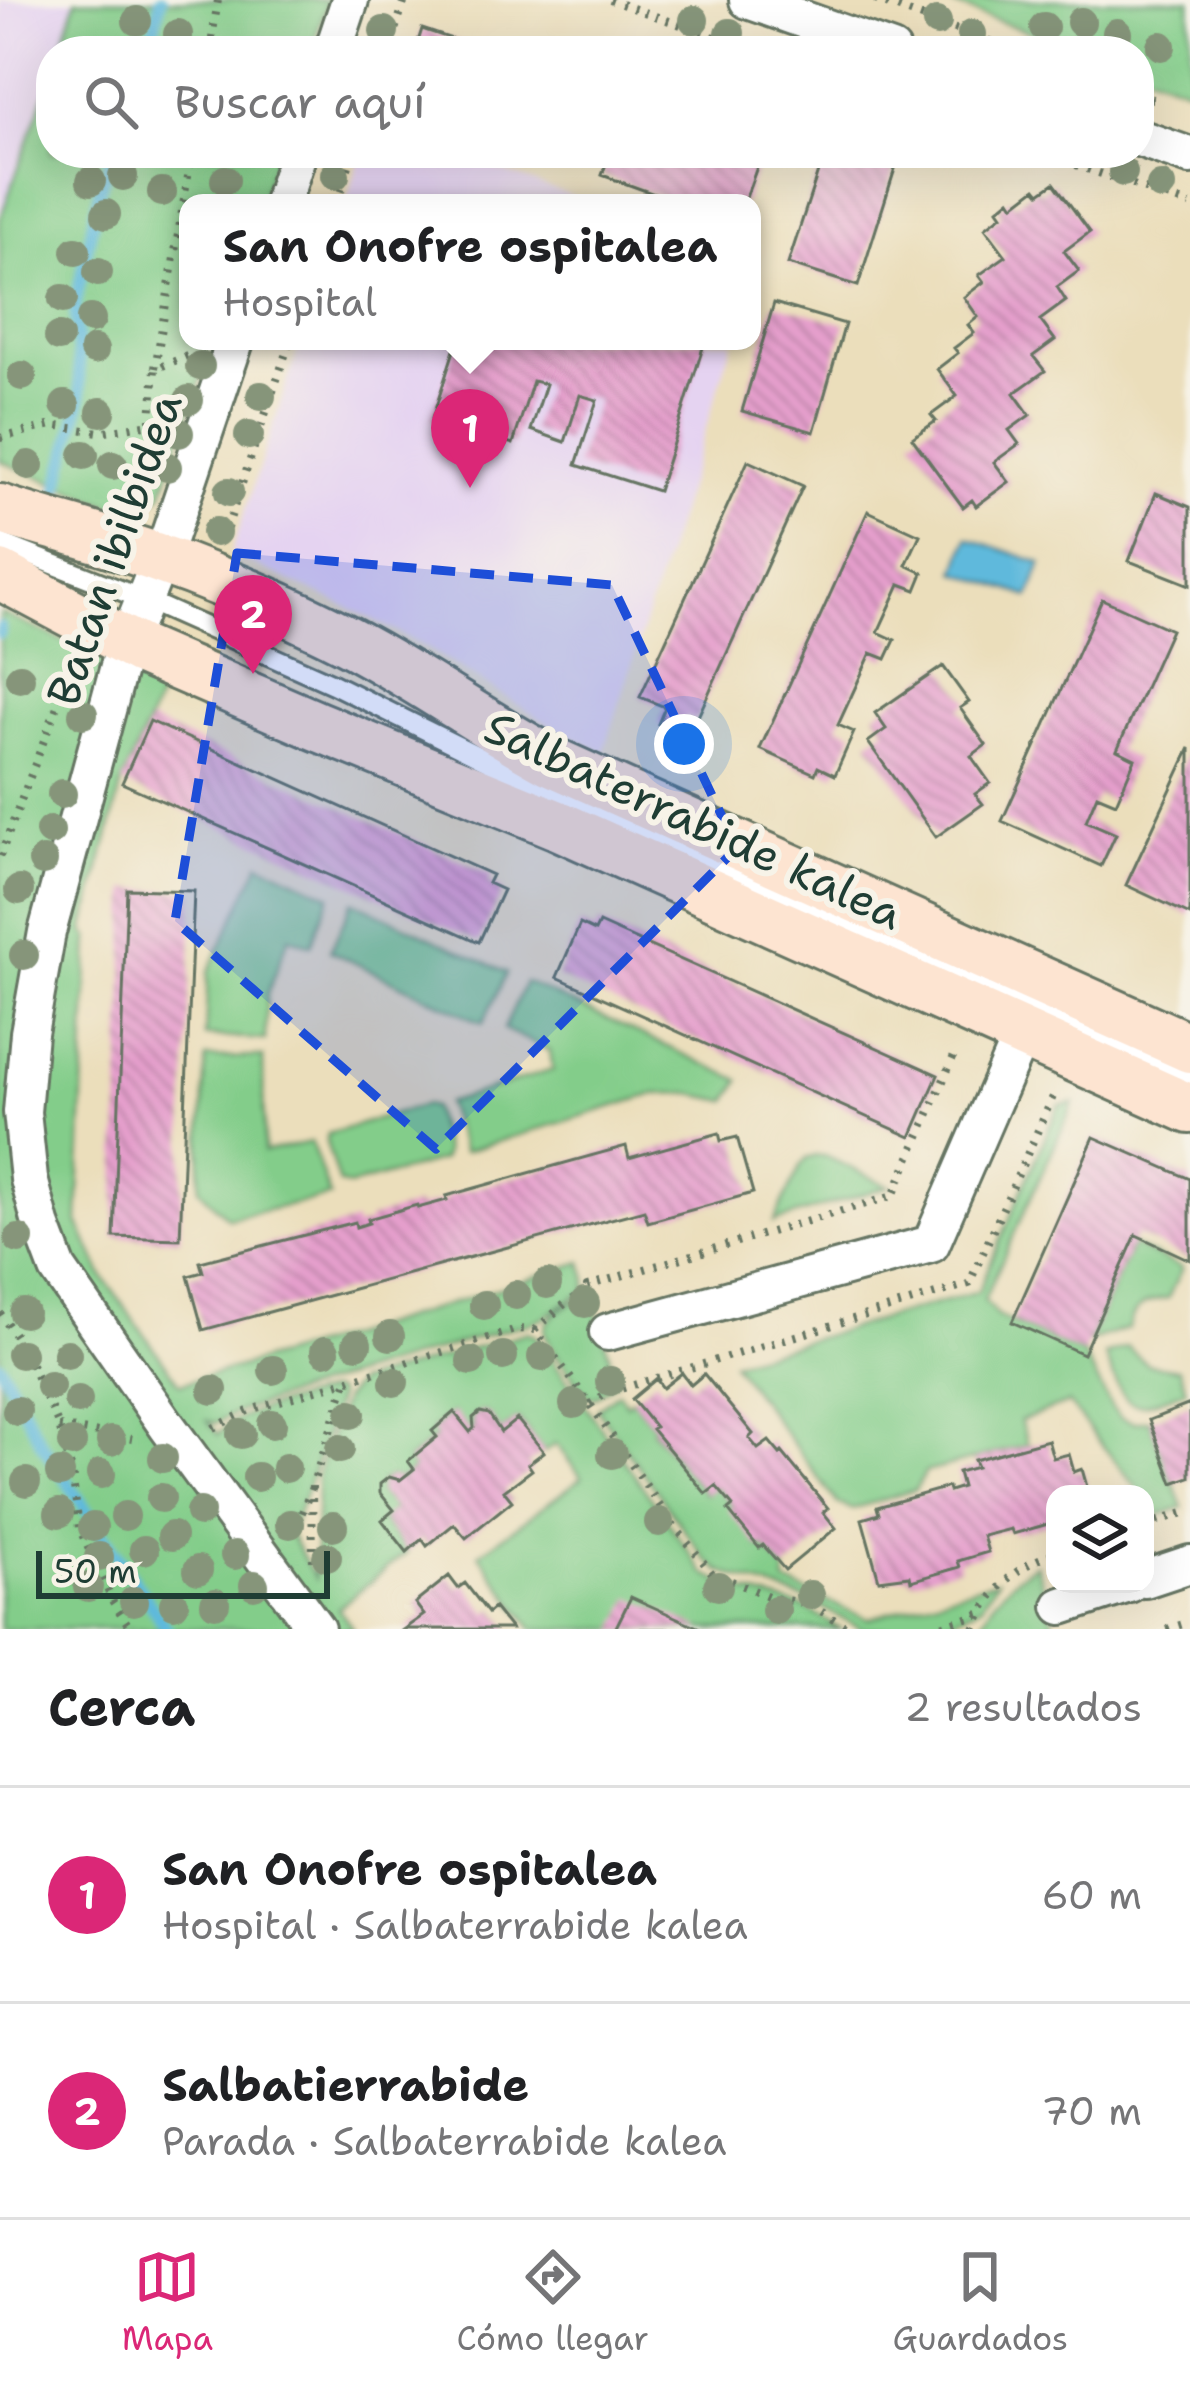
<!DOCTYPE html>
<html lang="es">
<head>
<meta charset="utf-8">
<style>
  :root { --surface:#fff; --page:#f2f2f2; --text:#202124; --muted:#757577; --line:#e0e0e0; --accent:#db2777 }
  body { margin:0; font-family:"Shantell Sans",sans-serif; background:var(--page); color:var(--text) }
  .controls { position:absolute; right:36px; bottom:36px; display:grid; overflow:hidden; border-radius:24px; box-shadow:0 12px 48px #0002 }
  .controls button { width:108px; height:108px; display:grid; place-items:center; padding:0; border:0; border-bottom:3px solid var(--line); background:var(--surface); color:var(--text); font:60px sans-serif }
  .scale { position:absolute; left:36px; bottom:30px; width:294px; box-sizing:border-box; padding-left:12px; border:6px solid #1f3d34; border-top:0; font-size:33px; line-height:42px; white-space:nowrap; color:#1f3d34; -webkit-text-stroke:9px #f7f3e8; paint-order:stroke }
  .you { position:absolute; left:684px; top:744px; width:42px; height:42px; margin:-30px; border:9px solid #fff; border-radius:50%; background:#1a73e8; box-shadow:0 0 0 18px #1a73e833 }
  .badge { display:grid; place-items:center; width:78px; height:78px; border-radius:50%; background:var(--accent); color:#fff; font-size:39px; font-weight:700 }
  .pin { position:absolute; translate:-50% -99px; filter:drop-shadow(0 3px 6px #0008) }
  .pin::after { content:''; position:absolute; top:63px; width:42px; height:36px; background:inherit; clip-path:polygon(0 0,100% 0,50% 100%) }
  .popup { position:absolute; left:179px; top:194px; width:582px; height:156px; box-sizing:border-box; display:grid; place-content:center; border-radius:24px; background:var(--surface); filter:drop-shadow(0 3px 9px #0005); font-size:39px; white-space:nowrap; color:var(--muted) }
  .popup b { font-size:45px; color:var(--text) }
  .popup::after { content:''; position:absolute; left:50%; top:100%; margin-left:-24px; border:24px solid transparent; border-top-color:var(--surface) }
  .list { margin:0; padding:0; list-style:none }
  h2 { display:flex; justify-content:space-between; align-items:center; height:156px; margin:0; padding:0 48px; font-size:51px }
  h2 small { font-size:39px; font-weight:400; color:var(--muted) }
  .list li { display:grid; grid-template-columns:78px 1fr auto; gap:36px; align-items:center; box-sizing:border-box; height:216px; padding:0 48px; border-top:3px solid var(--line) }
  .list b { display:block; font-size:45px; white-space:nowrap }
  .list p { margin:0; font-size:39px; white-space:nowrap; color:var(--muted) }
  .list em { font-size:39px; font-style:normal; color:var(--muted) }
  .icon { flex:none; width:66px; height:66px; fill:none; stroke:currentColor; stroke-width:2; stroke-linecap:round; stroke-linejoin:round }
  .map { position:relative; flex:none; width:1190px; height:1629px; overflow:hidden }
  .search { position:absolute; background:var(--surface); box-shadow:0 12px 48px #0002; left:36px; right:36px; top:36px; height:132px; display:flex; align-items:center; gap:30px; box-sizing:border-box; padding:0 42px; border-radius:48px; color:var(--muted); font-size:45px }
  .sheet { height:588px; background:var(--surface) }
  nav { display:flex; justify-content:space-around; align-items:center; box-sizing:border-box; height:168px; border-top:3px solid var(--line); background:var(--surface); font-size:33px; color:var(--muted) }
  nav a { display:grid; justify-items:center; gap:6px }
  nav .on { color:var(--accent) }
  .map>svg:first-child { display:block }
  .built { fill:#e5d3f1 }
  .green { fill:#83cd8a; stroke:#51855f; stroke-width:3 }
  .water { fill:#5eb9dc; stroke:#3e7b88; stroke-width:3 }
  .lines { fill:none; stroke-linecap:round; stroke-linejoin:round }
  .stream { stroke:#5eb9dc; stroke-width:12 }
  .building { fill:url(#building-back-hatch) }
  .lane-casing { stroke:#667563; stroke-width:24 }
  .street-casing { stroke:#667563; stroke-width:42 }
  .secondary-casing { stroke:#667563; stroke-width:54 }
  .path { stroke:#667563; stroke-width:8; stroke-dasharray:3 9; stroke-linecap:butt }
  .lane { stroke:#fff; stroke-width:18 }
  .street { stroke:#fff; stroke-width:36 }
  .secondary { stroke:#fde4d1; stroke-width:48 }
  .tree { fill:#86957a }
  .marked { fill:#1d4ed8; fill-opacity:0.2; stroke:#1d4ed8; stroke-width:9; stroke-dasharray:24 15; stroke-linejoin:round }
  .labels { text-anchor:middle; dominant-baseline:central; stroke-width:12; stroke-linejoin:round; paint-order:stroke }
  .street-label { font-size:45px; fill:#1f3d34; stroke:#f7f3e8 }
</style>
</head>
<body>
<div class="map">
<svg width="1190" height="1629" viewBox="0 0 1190 1629">
  <defs>
    <pattern id="building-back-hatch" width="6" height="6" patternUnits="userSpaceOnUse" patternTransform="scale(3)"><rect width="6" height="6" fill="#e59fcc"/><path d="M-1 5l2 2M0 0l6 6M5-1l2 2" fill="none" stroke="#b983a6"/></pattern>
  </defs>
  <rect width="100%" height="100%" fill="#f7f3e8"/>
  <filter id="ink" filterUnits="userSpaceOnUse"><feTurbulence type="fractalNoise" baseFrequency=".00833" numOctaves="2"/><feDisplacementMap in="SourceGraphic" scale="24" xChannelSelector="R" yChannelSelector="G"/><feConvolveMatrix kernelMatrix="1 2 1 2 8 2 1 2 1" color-interpolation-filters="sRGB"/></filter>
  <filter id="wash" filterUnits="userSpaceOnUse"><feTurbulence type="fractalNoise" baseFrequency=".004" numOctaves="4" result="noise"/><feDisplacementMap in="SourceGraphic" scale="48" xChannelSelector="R" yChannelSelector="G"/><feGaussianBlur stdDeviation="2.7" result="paint"/><feColorMatrix in="noise" values="0 0 0 0 0 0 0 0 0 0 0 0 0 0 0 0 0 1.4 0 .05"/><feComposite in="paint" operator="in"/></filter>
  <g filter="url(#wash)">
    <rect width="100%" height="100%" fill="#ebdebb"/>
    <path class="built" d="M0,0H76L60,51H51V77L0,219Z
      M362,153H451L591,203H346Z
      M301,341H733L604,752L549,724L431,650L367,616L231,554Z"/>
    <path class="green" d="M76,0H328L311,51H60Z
      M939,0H1190V89L1139,71V51H1083Z
      M51,77V153H277L260,203H188V341H214L162,494L134,515L0,461V219Z
      M0,613L164,685L122,783L84,931L89,937L78,1222L103,1277L180,1384L351,1335L582,1262L587,1280L586,1291C563,1300 545,1323 520,1325L283,1397L243,1410L216,1423L208,1421L218,1435C236,1411 299,1400 329,1391L335,1392L337,1396C324,1441 309,1485 292,1528L287,1530L315,1578L317,1476L343,1399L357,1383L528,1332L535,1335L547,1352L705,1574L737,1590L806,1608L840,1629H533L479,1554L582,1478L556,1444L544,1452L518,1419L501,1432L490,1416L484,1412L475,1415L472,1422L474,1428L470,1432L453,1413L432,1430L437,1437L408,1460L414,1469L400,1480L389,1477L381,1482L380,1493L394,1510L382,1521L407,1552L338,1608L353,1629H0Z
      M260,863L330,895L311,945L289,937L267,995L265,1040L205,1036L208,973Z
      M353,901L507,973L483,1023L330,951Z
      M525,982L740,1080L728,1101L686,1093L655,1094L463,1152L446,1103L553,1070L550,1051L504,1029Z
      M263,1057L264,1152L311,1142L330,1197L228,1218L199,1189L206,1058Z
      M1074,1103L984,1300L997,1316L1083,1354L1112,1408L1121,1418L1134,1422L1149,1420L1183,1507L1159,1515L1145,1494H1142L1068,1403L1020,1421L1028,1445L926,1472L915,1490L852,1509L838,1504L732,1362L978,1292L1059,1105Z
      M424,1105L432,1107L445,1152L442,1160L350,1186L339,1184L326,1142L328,1134Z
      M816,1156H825L889,1186L774,1222L801,1165L806,1159Z
      M1132,1245L1182,1268L1168,1298C1147,1301 1133,1305 1129,1328L1088,1342Z
      M591,1294L617,1381L596,1397H588C580,1385 544,1342 545,1330C546,1314 578,1299 591,1294Z
      M1127,1347L1147,1364L1179,1369L1187,1390C1127,1411 1129,1416 1105,1355Z
      M618,1392L626,1404L632,1399L655,1427L652,1430L705,1494L716,1486L733,1506L759,1547L763,1545L785,1570L786,1583L868,1619L997,1580L981,1606L945,1622L918,1629H862L809,1601L722,1572L706,1560L597,1409Z
      M1036,1564L1056,1629H978C994,1598 1006,1582 1036,1564Z"/>
    <path class="water" d="M968,538L1042,563L1030,597L956,572Z"/>
    <g class="lines">
      <path class="stream" d="M149,51L161,0
        M56,499L81,400L75,305L100,188L113,153
        M0,633V628
        M0,1365L41,1443L167,1629"/>
    </g>
    <g id="blocks">
      <path class="building" d="M422,29L485,50V51H415Z
        M610,153H762L744,203H679L602,175Z
        M824,153H900L858,286L788,264Z
        M1054,183L1090,232L1064,251L1079,271L1057,287L1066,301L1040,320L1055,340L1033,356L1045,371L1014,393L1030,415L1009,430L1019,444L994,462L1009,482L976,506L972,500L963,507L912,438L936,421L931,415L957,396L937,369L958,353L954,348L974,333L968,325L978,317L964,297L984,282L979,275L1006,256L985,228L1002,215L998,209L1010,199L1014,205L1036,188L1040,193Z
        M774,303L845,324L814,432L742,411Z
        M457,341H705L658,491L576,465L597,400L580,395L565,442L531,430L546,384L533,381L513,444L432,419Z
        M748,461L803,486L696,721L686,716L678,733L658,724L665,707L640,697Z
        M1156,493L1190,507V585L1129,561Z
        M868,511L920,535L906,565L923,573L916,590L900,584L878,632L895,640L886,659L871,653L838,725L854,732L835,775L818,767L815,774L760,749Z
        M1102,599L1171,630L1117,750L1135,759L1116,803L1097,795L1086,821L1116,834L1101,866L1002,821Z
        M943,666L969,702L960,708L986,745L971,756L990,783L975,794L983,804L936,837L868,742L886,729L875,713Z
        M150,721L492,875L488,883L503,890L479,942L122,783Z
        M1190,748V915L1126,885Z
        M127,889L194,891L180,1239L114,1237Z
        M599,923L938,1075L911,1137L557,977L580,924L595,931Z
        M719,1133L721,1141L737,1137L753,1193L648,1222L644,1210L203,1330L188,1276L203,1272L200,1262L355,1222L356,1227L369,1223L368,1219L417,1205L418,1208L447,1200L446,1196L626,1146L629,1158Z
        M1094,1137L1190,1179V1260L1136,1235L1083,1354L1012,1322Z
        M682,1373L691,1385L704,1374L753,1434L749,1438L758,1449L769,1441L780,1454L782,1452L828,1508L823,1512L836,1528L785,1570L763,1545L759,1548L728,1510L733,1506L716,1486L706,1494L652,1429L655,1427L632,1399L656,1379L663,1388Z
        M1190,1404V1477L1173,1483L1149,1420Z
        M454,1412L470,1432L474,1428L473,1418L480,1412L489,1414L501,1432L517,1419L544,1452L528,1464L532,1470L504,1491L512,1501L466,1538L454,1524L427,1546L422,1539L407,1552L382,1520L394,1510L380,1493V1484L389,1477L400,1480L414,1469L408,1461L437,1437L432,1431Z
        M1048,1440L1053,1458L1069,1454L1074,1472L1082,1469L1089,1494H1055V1522L1013,1534L1011,1529L983,1536L988,1552L958,1561L960,1567L911,1581L910,1576L879,1580L862,1519L879,1514L877,1507L948,1487L949,1491L962,1487L958,1472L977,1467L974,1460Z
        M449,1576L458,1588L465,1583L488,1613L494,1608L511,1629H404L424,1615L415,1603Z
        M631,1597L702,1629H615Z"/>
    </g>
  </g>
  <g filter="url(#ink)">
    <use href="#blocks" fill-opacity="0" stroke="#667563" stroke-width="3"/>
    <g class="lines">
      <defs>
        <path id="lane" d="M0,543L145,600L333,684L542,788L1190,1080"/>
        <path id="street" d="M748,0L892,51
          M333,51L350,0
          M1139,138L1190,156
          M282,203L298,153
          M235,341L168,540L122,655L47,932L29,1033L22,1112L29,1179L41,1224L58,1269L167,1426L316,1629
          M608,1332L931,1244L1022,1034
          M1145,1579L1190,1564
          M1062,1606L1129,1584"/>
        <path id="secondary" d="M0,509C35,521 71,529 106,541C181,564 257,595 327,630C405,668 474,719 549,760L1190,1048
          M0,575L141,650L317,726L558,825L1190,1109"/>
      </defs>
      <use href="#lane" class="lane-casing"/>
      <use href="#street" class="street-casing"/>
      <use href="#secondary" class="secondary-casing"/>
      <path class="path" d="M610,0L754,51
        M875,0L1017,51
        M210,51L218,0
        M388,51L405,0
        M1139,94L1155,100
        M1042,153L1190,205
        M337,203L353,153
        M155,368L192,153
        M0,438L52,425L99,432L151,424
        M146,481L155,369L192,354
        M223,540L290,341
        M0,856L62,693L77,673
        M0,1313L25,1351L59,1426L72,1471L79,1528L113,1602L131,1629
        M535,1330L568,1301L588,1293L587,1286L893,1196L957,1049
        M590,1404L607,1393L969,1284L1056,1090
        M59,1426L132,1439
        M213,1428L250,1410L518,1329L535,1330L590,1404L671,1522L712,1573L773,1598L809,1604L850,1629
        M1145,1525L1190,1511
        M293,1535L312,1487
        M313,1561L312,1486L346,1383
        M931,1629L980,1614
        M974,1629C991,1590 1014,1566 1055,1553
        M1167,1629L1190,1622"/>
      <use href="#lane" class="lane"/>
      <use href="#street" class="street"/>
      <use href="#secondary" class="secondary"/>
    </g>
    <g class="tree">
      <circle cx="694" cy="20" r="15"/>
      <circle cx="137" cy="21" r="15"/>
      <circle cx="937" cy="22" r="15"/>
      <circle cx="1081" cy="22" r="15"/>
      <circle cx="1044" cy="27" r="15"/>
      <circle cx="384" cy="31" r="15"/>
      <circle cx="730" cy="33" r="15"/>
      <circle cx="1117" cy="33" r="15"/>
      <circle cx="178" cy="34" r="15"/>
      <circle cx="972" cy="34" r="15"/>
      <circle cx="1161" cy="46" r="15"/>
      <circle cx="1123" cy="172" r="15"/>
      <circle cx="335" cy="175" r="15"/>
      <circle cx="123" cy="176" r="15"/>
      <circle cx="225" cy="180" r="15"/>
      <circle cx="91" cy="181" r="15"/>
      <circle cx="1161" cy="186" r="15"/>
      <circle cx="162" cy="192" r="15"/>
      <circle cx="106" cy="214" r="15"/>
      <circle cx="76" cy="251" r="15"/>
      <circle cx="98" cy="272" r="15"/>
      <circle cx="63" cy="299" r="15"/>
      <circle cx="91" cy="319" r="15"/>
      <circle cx="59" cy="337" r="15"/>
      <circle cx="94" cy="350" r="15"/>
      <circle cx="200" cy="366" r="15"/>
      <circle cx="22" cy="376" r="15"/>
      <circle cx="261" cy="396" r="15"/>
      <circle cx="189" cy="400" r="15"/>
      <circle cx="65" cy="405" r="15"/>
      <circle cx="101" cy="412" r="15"/>
      <circle cx="179" cy="433" r="15"/>
      <circle cx="249" cy="435" r="15"/>
      <circle cx="84" cy="455" r="15"/>
      <circle cx="29" cy="465" r="15"/>
      <circle cx="113" cy="465" r="15"/>
      <circle cx="167" cy="467" r="15"/>
      <circle cx="229" cy="492" r="15"/>
      <circle cx="216" cy="532" r="15"/>
      <circle cx="20" cy="678" r="15"/>
      <circle cx="83" cy="714" r="15"/>
      <circle cx="62" cy="794" r="15"/>
      <circle cx="50" cy="831" r="15"/>
      <circle cx="43" cy="861" r="15"/>
      <circle cx="19" cy="890" r="15"/>
      <circle cx="24" cy="955" r="15"/>
      <circle cx="19" cy="1239" r="15"/>
      <circle cx="547" cy="1284" r="15"/>
      <circle cx="516" cy="1295" r="15"/>
      <circle cx="585" cy="1303" r="15"/>
      <circle cx="484" cy="1305" r="15"/>
      <circle cx="24" cy="1313" r="15"/>
      <circle cx="390" cy="1336" r="15"/>
      <circle cx="357" cy="1344" r="15"/>
      <circle cx="325" cy="1351" r="15"/>
      <circle cx="21" cy="1354" r="15"/>
      <circle cx="67" cy="1354" r="15"/>
      <circle cx="503" cy="1356" r="15"/>
      <circle cx="542" cy="1357" r="15"/>
      <circle cx="471" cy="1361" r="15"/>
      <circle cx="273" cy="1370" r="15"/>
      <circle cx="610" cy="1381" r="15"/>
      <circle cx="394" cy="1382" r="15"/>
      <circle cx="50" cy="1386" r="15"/>
      <circle cx="213" cy="1390" r="15"/>
      <circle cx="78" cy="1400" r="15"/>
      <circle cx="574" cy="1404" r="15"/>
      <circle cx="17" cy="1411" r="15"/>
      <circle cx="351" cy="1414" r="15"/>
      <circle cx="272" cy="1424" r="15"/>
      <circle cx="241" cy="1434" r="15"/>
      <circle cx="111" cy="1441" r="15"/>
      <circle cx="72" cy="1443" r="15"/>
      <circle cx="340" cy="1449" r="15"/>
      <circle cx="612" cy="1454" r="15"/>
      <circle cx="163" cy="1458" r="15"/>
      <circle cx="286" cy="1468" r="15"/>
      <circle cx="60" cy="1473" r="15"/>
      <circle cx="101" cy="1474" r="15"/>
      <circle cx="257" cy="1477" r="15"/>
      <circle cx="26" cy="1482" r="15"/>
      <circle cx="161" cy="1498" r="15"/>
      <circle cx="200" cy="1512" r="15"/>
      <circle cx="59" cy="1513" r="15"/>
      <circle cx="125" cy="1516" r="15"/>
      <circle cx="659" cy="1522" r="15"/>
      <circle cx="290" cy="1524" r="15"/>
      <circle cx="333" cy="1526" r="15"/>
      <circle cx="93" cy="1527" r="15"/>
      <circle cx="172" cy="1536" r="15"/>
      <circle cx="144" cy="1550" r="15"/>
      <circle cx="235" cy="1555" r="15"/>
      <circle cx="99" cy="1557" r="15"/>
      <circle cx="327" cy="1557" r="15"/>
      <circle cx="198" cy="1570" r="15"/>
      <circle cx="254" cy="1585" r="15"/>
      <circle cx="718" cy="1586" r="15"/>
      <circle cx="88" cy="1587" r="15"/>
      <circle cx="810" cy="1595" r="15"/>
      <circle cx="134" cy="1601" r="15"/>
      <circle cx="215" cy="1603" r="15"/>
      <circle cx="174" cy="1604" r="15"/>
      <circle cx="776" cy="1610" r="15"/>
    </g>
  </g>
  <path class="marked" d="M237,553L612,585L737,848L436,1149L175,921Z"/>
  <g class="labels">
    <g class="street-label">
      <text transform="translate(114 549) rotate(-71)">Batan ibilbidea</text>
      <text transform="translate(694 820) rotate(25)">Salbaterrabide kalea</text>
    </g>
  </g>
</svg>
<div class="controls">
<button><svg class="icon" aria-label="layers" viewBox="0 0 24 24"><path d="M12 4l9 5-9 5-9-5zM3 14l9 5 9-5"/></svg></button>
</div>
<div class="scale">50 m</div>
<div class="you"></div>
<div class="pin badge" style="left:470px;top:488px">1</div>
<div class="popup"><b>San Onofre ospitalea</b>Hospital</div>
<div class="pin badge" style="left:253px;top:674px">2</div>
<div class="search"><svg class="icon" aria-label="search" viewBox="0 0 24 24"><circle cx="10" cy="10" r="6"/><path d="M15 15l6 6"/></svg>Buscar aquí</div>
</div>
<section class="sheet">
<h2>Cerca<small>2 resultados</small></h2>
<ul class="list">
<li><span class="badge">1</span><div><b>San Onofre ospitalea</b><p>Hospital · Salbaterrabide kalea</p></div><em>60 m</em></li>
<li><span class="badge">2</span><div><b>Salbatierrabide</b><p>Parada · Salbaterrabide kalea</p></div><em>70 m</em></li>
</ul>
</section>
<nav>
<a class="on"><svg class="icon" aria-label="map" viewBox="0 0 24 24"><path d="M3 6l6-2 6 2 6-2v14l-6 2-6-2-6 2zM9 4v14M15 6v14"/></svg>Mapa</a>
<a><svg class="icon" aria-label="directions" viewBox="0 0 24 24"><path d="M12 3l9 9-9 9-9-9zM9 14v-3h6M13 9l2 2-2 2"/></svg>Cómo llegar</a>
<a><svg class="icon" aria-label="saved" viewBox="0 0 24 24"><path d="M7 4h10v16l-5-4-5 4z"/></svg>Guardados</a>
</nav>
</body>
</html>
